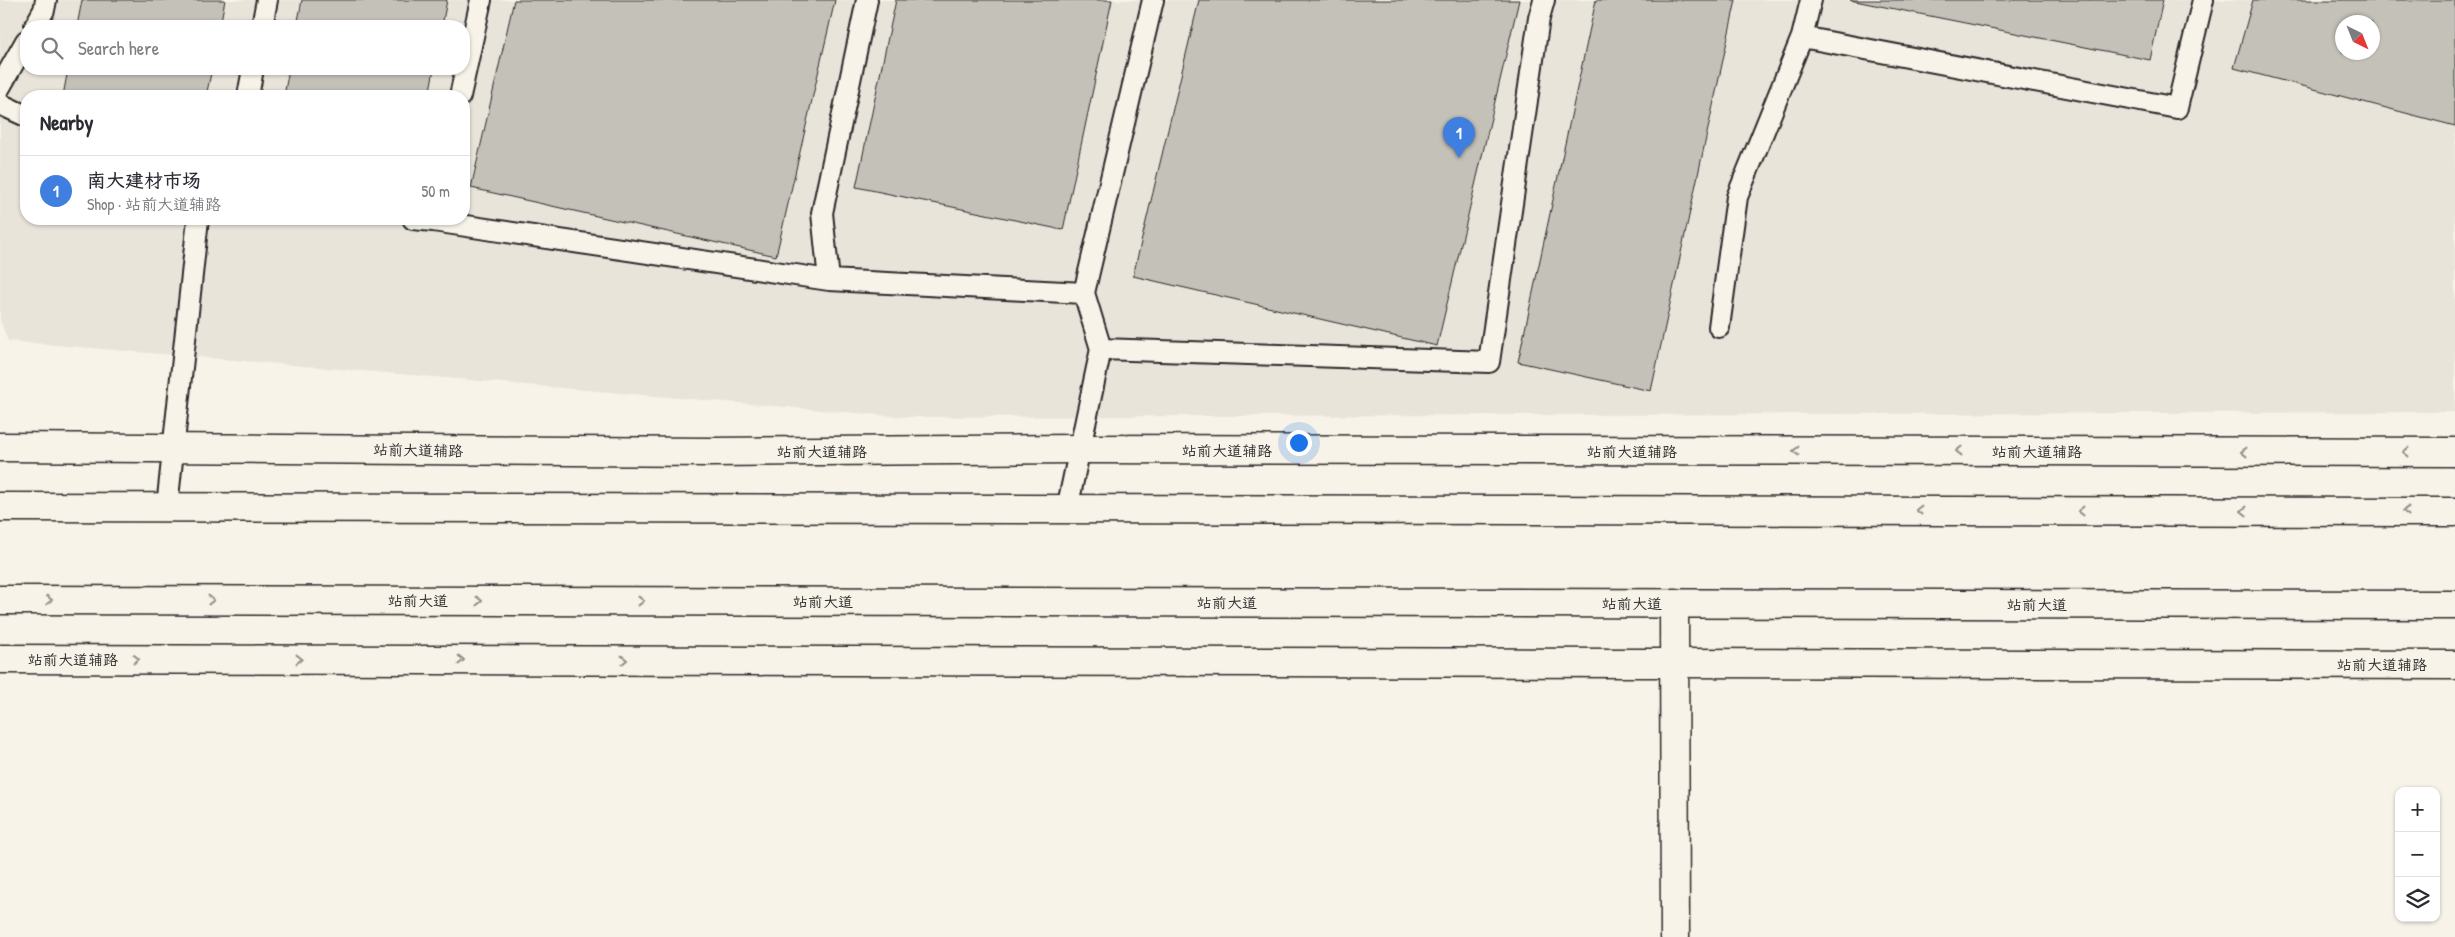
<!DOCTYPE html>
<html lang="en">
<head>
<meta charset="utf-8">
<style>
  :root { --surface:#fff; --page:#f7f7f7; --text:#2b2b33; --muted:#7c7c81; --line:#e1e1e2; --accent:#c8321e }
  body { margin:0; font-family:"Patrick Hand","LXGW WenKai TC",sans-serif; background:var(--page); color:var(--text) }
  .controls { position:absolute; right:15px; bottom:15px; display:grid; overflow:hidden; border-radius:10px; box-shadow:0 1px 4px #0004 }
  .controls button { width:45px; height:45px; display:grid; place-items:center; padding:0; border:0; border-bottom:1px solid var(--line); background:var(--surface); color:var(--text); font:25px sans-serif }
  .compass { position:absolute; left:2335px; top:15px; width:45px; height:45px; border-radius:50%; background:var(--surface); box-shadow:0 1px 4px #0004; rotate:137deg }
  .you { position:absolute; left:1298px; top:442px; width:18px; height:18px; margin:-12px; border:4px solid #fff; border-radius:50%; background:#1a73e8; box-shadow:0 0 0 8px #1a73e833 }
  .badge { display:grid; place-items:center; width:32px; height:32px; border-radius:50%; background:var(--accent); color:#fff; font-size:16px; font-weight:700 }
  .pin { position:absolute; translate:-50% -41px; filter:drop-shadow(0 1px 2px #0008) }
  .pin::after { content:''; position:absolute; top:26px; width:18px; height:15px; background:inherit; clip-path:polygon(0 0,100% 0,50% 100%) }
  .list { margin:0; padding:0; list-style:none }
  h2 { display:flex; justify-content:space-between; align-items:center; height:65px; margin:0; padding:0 20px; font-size:21px }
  h2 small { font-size:16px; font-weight:400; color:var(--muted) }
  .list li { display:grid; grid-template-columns:32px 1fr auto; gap:15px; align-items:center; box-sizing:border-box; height:70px; padding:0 20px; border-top:1px solid var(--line) }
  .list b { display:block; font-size:19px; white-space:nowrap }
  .list p { margin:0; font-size:16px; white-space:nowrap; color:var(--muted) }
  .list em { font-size:16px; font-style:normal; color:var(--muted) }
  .icon { flex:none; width:28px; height:28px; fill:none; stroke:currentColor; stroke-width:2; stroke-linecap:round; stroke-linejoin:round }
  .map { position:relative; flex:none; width:2455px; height:937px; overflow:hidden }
  .search { position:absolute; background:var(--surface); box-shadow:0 1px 4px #0004; left:20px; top:20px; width:450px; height:55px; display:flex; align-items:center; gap:12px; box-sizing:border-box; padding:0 18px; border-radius:20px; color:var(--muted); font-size:19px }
  .panel { position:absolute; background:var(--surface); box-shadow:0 1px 4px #0004; left:20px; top:90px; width:450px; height:135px; border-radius:20px }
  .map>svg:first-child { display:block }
  .built { fill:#e8e4da; fill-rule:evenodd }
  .building { fill:#c4c1b9; stroke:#2b2b2b; fill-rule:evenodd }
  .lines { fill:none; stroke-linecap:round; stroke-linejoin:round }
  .lane-casing { stroke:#2b2b2b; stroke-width:24 }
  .street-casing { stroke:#2b2b2b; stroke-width:31 }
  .secondary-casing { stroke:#2b2b2b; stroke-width:31 }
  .highway-casing { stroke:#2b2b2b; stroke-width:31 }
  .lane { stroke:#f7f3e8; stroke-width:20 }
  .street { stroke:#f7f3e8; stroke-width:28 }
  .secondary { stroke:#f7f3e8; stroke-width:28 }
  .highway { stroke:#f7f3e8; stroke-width:28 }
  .oneway { stroke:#918f8a }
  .labels { text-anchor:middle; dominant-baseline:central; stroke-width:5; stroke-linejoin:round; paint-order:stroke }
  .street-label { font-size:15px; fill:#2b2b2b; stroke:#f7f3e8 }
</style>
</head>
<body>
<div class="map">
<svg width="2455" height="937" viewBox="0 0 2455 937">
  <rect width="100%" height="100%" fill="#f7f3e8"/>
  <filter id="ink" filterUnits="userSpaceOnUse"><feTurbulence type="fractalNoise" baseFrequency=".02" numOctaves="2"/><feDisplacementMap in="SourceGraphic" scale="10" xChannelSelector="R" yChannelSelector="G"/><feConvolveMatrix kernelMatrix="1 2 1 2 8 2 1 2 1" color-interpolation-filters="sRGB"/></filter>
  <g filter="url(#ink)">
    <path class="built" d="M0,0H2455V412L904,417L8,341L0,320ZM2342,22H2372V52H2342ZM26,26H464V69H26ZM26,96H464V219H26Z"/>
    <path class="building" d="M82,0H225L220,26H77Z
      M302,0H447L442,26H297Z
      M514,0H835L776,256L471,188Z
      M896,0H1112L1063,230L856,187Z
      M1199,0H1519L1437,346L1133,276Z
      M1596,0H1736L1651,391L1518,362Z
      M1850,0H2163L2150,60Z
      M2253,0H2455V126L2234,68ZM2342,22H2372V52H2342Z
      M68,69H212L206,96H63Z
      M289,69H434L429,96H284Z"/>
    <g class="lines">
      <defs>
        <path id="lane" d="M867,0L822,213L829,280L1084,293L1153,0
          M35,26L44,10L46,0
          M262,26L267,0
          M1802,37L2177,108L2203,0
          M0,87L26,41
          M248,96L253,69
          M460,96L481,0
          M0,104L26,116
          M413,219L433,221
          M434,219L433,221L829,280
          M1084,293L1101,349L1489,362L1539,18L1544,0
          M1719,327L1737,197L1802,37L1811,0
          M167,507L198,219
          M1067,509L1101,349"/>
        <path id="street" d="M1674,603L1675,937"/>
        <path id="secondary" d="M0,447L709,452L1080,449L2455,452
          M0,659L2455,665"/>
        <path id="highway" d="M0,507L2455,512
          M0,600L2455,605"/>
      </defs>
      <use href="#lane" class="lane-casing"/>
      <use href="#street" class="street-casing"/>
      <use href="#secondary" class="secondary-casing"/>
      <use href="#highway" class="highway-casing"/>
      <use href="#lane" class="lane"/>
      <use href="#street" class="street"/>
      <use href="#secondary" class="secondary"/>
      <use href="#highway" class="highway"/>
    </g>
    <defs><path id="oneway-chevron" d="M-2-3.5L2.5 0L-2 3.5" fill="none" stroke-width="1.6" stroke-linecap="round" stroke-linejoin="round" transform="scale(1.25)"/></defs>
    <g class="oneway">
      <use href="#oneway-chevron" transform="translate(1796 451) rotate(-180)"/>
      <use href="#oneway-chevron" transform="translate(1959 451) rotate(-180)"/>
      <use href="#oneway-chevron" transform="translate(2244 452) rotate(-180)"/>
      <use href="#oneway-chevron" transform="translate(2406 452) rotate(-180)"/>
      <use href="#oneway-chevron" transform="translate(1919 510) rotate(-180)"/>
      <use href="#oneway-chevron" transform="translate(2081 511) rotate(-180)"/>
      <use href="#oneway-chevron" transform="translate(2244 511) rotate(-180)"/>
      <use href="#oneway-chevron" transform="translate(2406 511) rotate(-180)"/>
      <use href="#oneway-chevron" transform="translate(49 600)"/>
      <use href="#oneway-chevron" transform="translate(211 600)"/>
      <use href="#oneway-chevron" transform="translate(479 601)"/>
      <use href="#oneway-chevron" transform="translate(641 601)"/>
      <use href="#oneway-chevron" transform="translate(136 659)"/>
      <use href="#oneway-chevron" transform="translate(299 659)"/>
      <use href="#oneway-chevron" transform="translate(461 660)"/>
      <use href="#oneway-chevron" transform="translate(624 660)"/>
    </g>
  </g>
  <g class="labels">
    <g class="street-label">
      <text transform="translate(418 450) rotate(1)">站前大道辅路</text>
      <text x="1227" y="450">站前大道辅路</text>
      <text x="822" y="451">站前大道辅路</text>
      <text x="1632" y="451">站前大道辅路</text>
      <text x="2037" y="451">站前大道辅路</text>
      <text x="418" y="600">站前大道</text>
      <text x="823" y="601">站前大道</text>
      <text x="1227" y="602">站前大道</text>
      <text x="1632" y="603">站前大道</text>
      <text x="2037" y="604">站前大道</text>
      <text x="73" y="659">站前大道辅路</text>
      <text x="2382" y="664">站前大道辅路</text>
    </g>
  </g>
</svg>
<div class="controls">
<button>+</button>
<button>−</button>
<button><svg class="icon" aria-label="layers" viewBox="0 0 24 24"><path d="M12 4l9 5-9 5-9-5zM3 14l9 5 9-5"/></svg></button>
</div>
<svg class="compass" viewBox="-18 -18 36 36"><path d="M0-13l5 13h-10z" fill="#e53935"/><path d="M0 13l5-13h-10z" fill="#7c7c81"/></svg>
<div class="you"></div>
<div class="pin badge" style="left:1459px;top:158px;background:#3f7fe0">1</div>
<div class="search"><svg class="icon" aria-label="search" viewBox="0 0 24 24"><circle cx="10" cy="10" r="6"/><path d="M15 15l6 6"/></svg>Search here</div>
<section class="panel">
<h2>Nearby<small></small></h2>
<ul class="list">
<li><span class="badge" style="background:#3f7fe0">1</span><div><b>南大建材市场</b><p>Shop · 站前大道辅路</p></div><em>50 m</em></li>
</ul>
</section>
</div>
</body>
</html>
